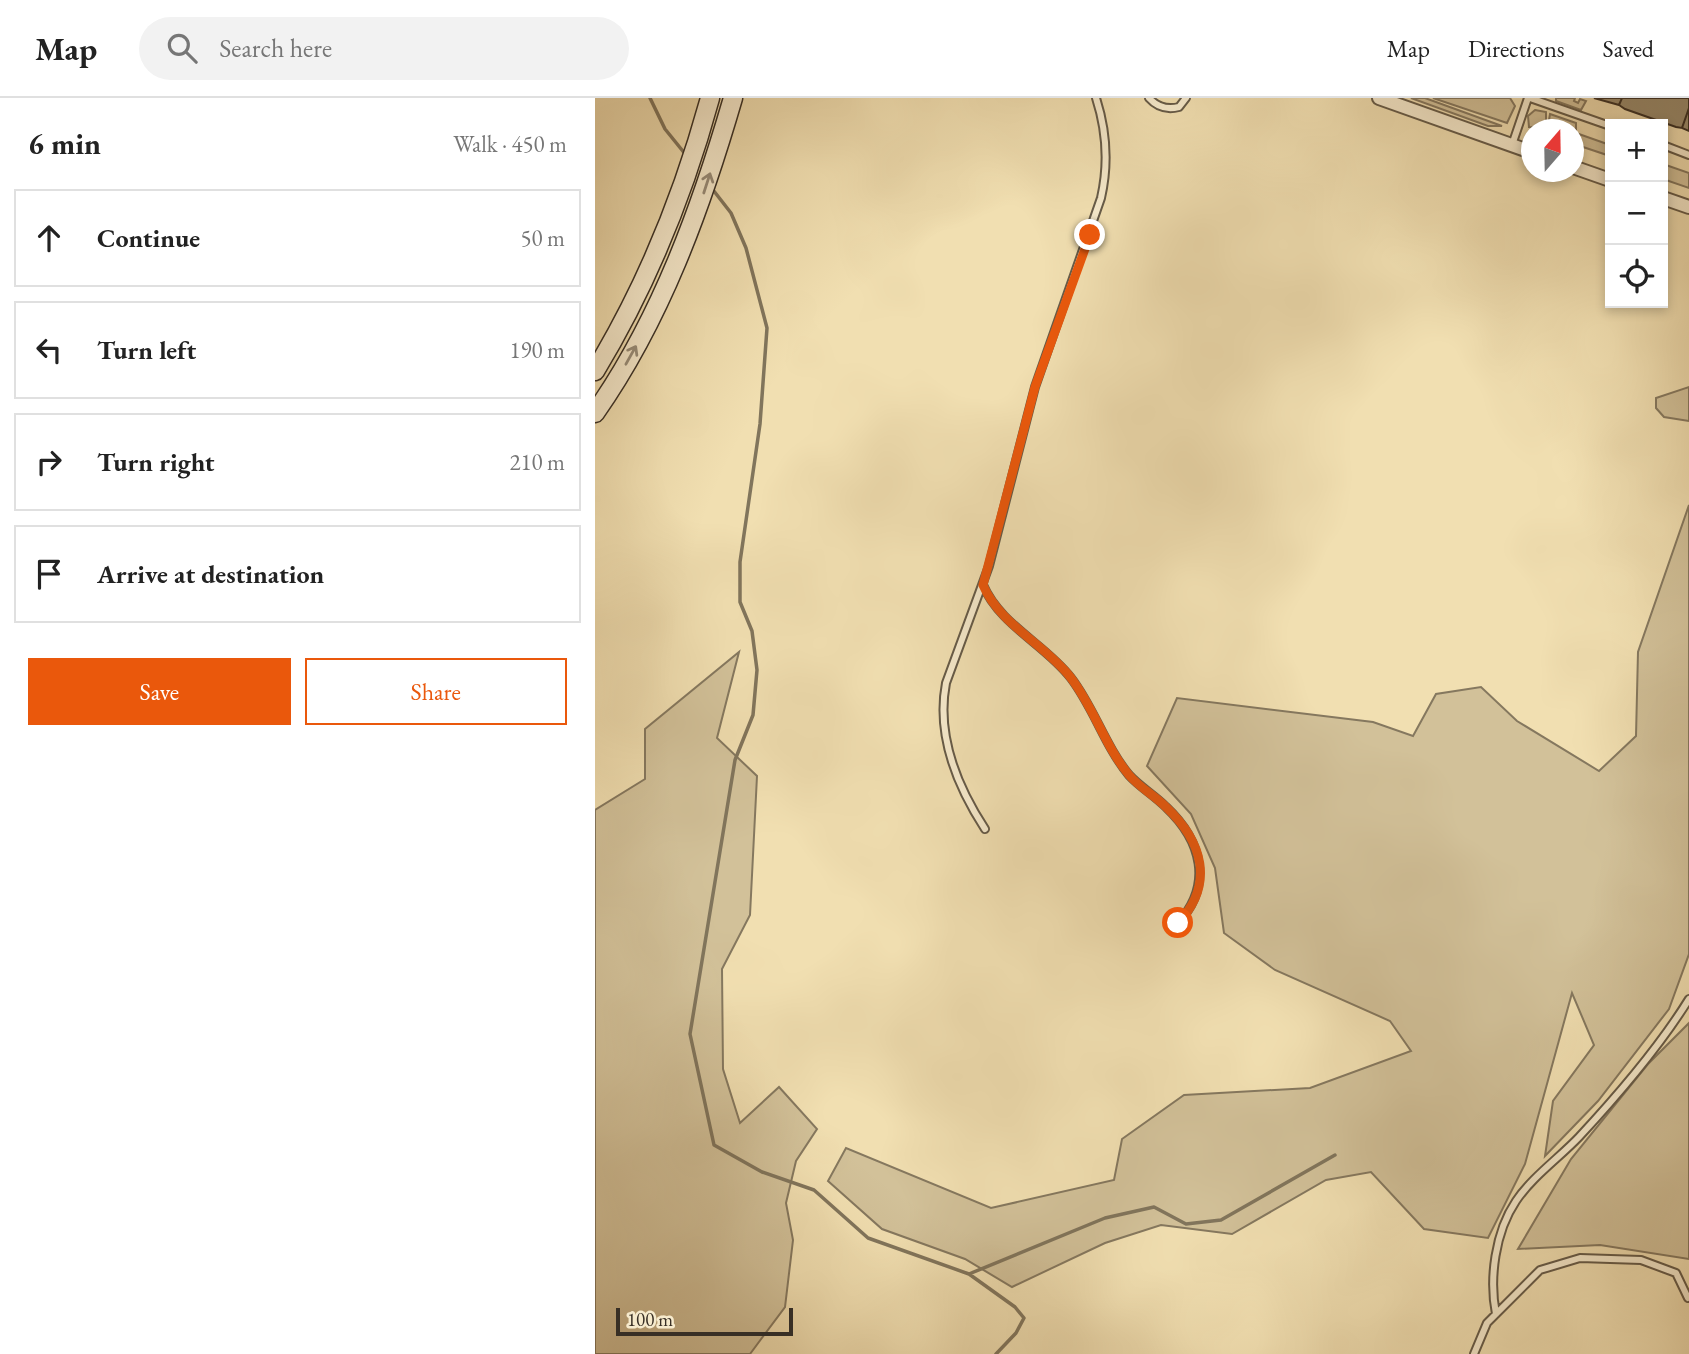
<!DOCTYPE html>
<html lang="en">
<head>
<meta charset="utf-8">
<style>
  :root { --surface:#fff; --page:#f2f2f2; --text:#222; --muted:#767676; --line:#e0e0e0; --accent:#ea580c }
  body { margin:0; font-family:"EB Garamond",serif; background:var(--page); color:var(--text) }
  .controls { position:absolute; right:21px; top:21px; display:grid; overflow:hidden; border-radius:0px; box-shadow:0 4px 10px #0003 }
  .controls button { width:63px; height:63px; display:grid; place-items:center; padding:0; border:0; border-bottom:2px solid var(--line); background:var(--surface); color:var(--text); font:35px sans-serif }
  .compass { position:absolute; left:926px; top:21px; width:63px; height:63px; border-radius:50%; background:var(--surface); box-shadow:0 4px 10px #0003; rotate:20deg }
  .scale { position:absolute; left:21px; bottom:18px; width:177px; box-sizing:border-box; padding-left:7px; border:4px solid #382f25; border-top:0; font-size:19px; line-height:24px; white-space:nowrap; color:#382f25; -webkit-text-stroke:5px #f6eacc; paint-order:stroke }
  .stop { position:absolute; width:21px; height:21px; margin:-16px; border:5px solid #ea580c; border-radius:50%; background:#fff }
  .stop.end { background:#ea580c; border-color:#fff; box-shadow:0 2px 7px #0008 }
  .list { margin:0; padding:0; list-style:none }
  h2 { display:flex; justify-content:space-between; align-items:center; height:91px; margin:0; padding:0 28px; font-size:30px }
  h2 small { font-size:23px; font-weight:400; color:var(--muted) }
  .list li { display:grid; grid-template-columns:46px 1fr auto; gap:21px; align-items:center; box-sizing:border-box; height:98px; margin:0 14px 14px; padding:0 14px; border:2px solid var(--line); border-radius:0px }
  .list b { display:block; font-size:26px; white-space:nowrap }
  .list em { font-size:23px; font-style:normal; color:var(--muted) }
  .actions { display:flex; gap:14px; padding:21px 28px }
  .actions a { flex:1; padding:16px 0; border:2px solid var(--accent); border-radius:0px; text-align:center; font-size:24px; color:var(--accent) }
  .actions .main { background:var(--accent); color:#fff }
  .icon { flex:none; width:38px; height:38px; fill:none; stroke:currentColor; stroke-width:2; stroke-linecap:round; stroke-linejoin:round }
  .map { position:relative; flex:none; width:1094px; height:1256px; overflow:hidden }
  header { display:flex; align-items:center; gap:42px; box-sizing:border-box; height:98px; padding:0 35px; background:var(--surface); border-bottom:2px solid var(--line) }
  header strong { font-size:33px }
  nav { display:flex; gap:38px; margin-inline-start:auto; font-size:24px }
  .search { width:490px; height:63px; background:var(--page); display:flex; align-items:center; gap:18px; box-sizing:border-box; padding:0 24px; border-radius:38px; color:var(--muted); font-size:26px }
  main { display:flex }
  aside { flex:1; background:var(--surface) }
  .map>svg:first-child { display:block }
  .green { fill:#d2c199; stroke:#85785f; stroke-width:2 }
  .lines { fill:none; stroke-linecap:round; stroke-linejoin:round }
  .stream { stroke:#81755c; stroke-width:3.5 }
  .building { fill:#988b6e; stroke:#382f25; stroke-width:2 }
  .service-casing { stroke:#665b48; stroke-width:10 }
  .minor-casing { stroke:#665b48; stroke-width:16 }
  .secondary-casing { stroke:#382f25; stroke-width:21 }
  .service { stroke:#f6eacc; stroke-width:6 }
  .minor { stroke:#f6eacc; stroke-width:12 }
  .secondary { stroke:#f6eacc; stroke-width:18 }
  .oneway { stroke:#978c78 }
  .route { stroke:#ea580c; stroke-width:9 }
</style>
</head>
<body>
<header>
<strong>Map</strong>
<div class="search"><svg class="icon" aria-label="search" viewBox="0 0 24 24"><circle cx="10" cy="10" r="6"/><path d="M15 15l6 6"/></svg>Search here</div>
<nav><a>Map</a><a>Directions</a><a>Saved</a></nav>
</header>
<main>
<aside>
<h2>6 min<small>Walk · 450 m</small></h2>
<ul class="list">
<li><svg class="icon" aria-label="ahead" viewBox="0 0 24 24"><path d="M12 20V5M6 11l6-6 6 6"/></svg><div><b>Continue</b></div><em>50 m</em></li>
<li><svg class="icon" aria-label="left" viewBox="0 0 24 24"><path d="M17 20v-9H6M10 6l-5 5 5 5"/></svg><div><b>Turn left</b></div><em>190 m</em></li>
<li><svg class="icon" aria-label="right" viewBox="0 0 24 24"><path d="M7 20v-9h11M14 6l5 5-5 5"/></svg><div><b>Turn right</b></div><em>210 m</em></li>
<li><svg class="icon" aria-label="arrive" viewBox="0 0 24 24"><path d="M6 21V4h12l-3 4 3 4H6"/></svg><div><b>Arrive at destination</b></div></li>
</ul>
<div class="actions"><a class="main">Save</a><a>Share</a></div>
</aside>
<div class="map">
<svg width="1094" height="1256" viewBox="0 0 1094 1256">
  <rect width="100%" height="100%" fill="#f1dfb1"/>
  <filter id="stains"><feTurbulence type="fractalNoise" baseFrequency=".00286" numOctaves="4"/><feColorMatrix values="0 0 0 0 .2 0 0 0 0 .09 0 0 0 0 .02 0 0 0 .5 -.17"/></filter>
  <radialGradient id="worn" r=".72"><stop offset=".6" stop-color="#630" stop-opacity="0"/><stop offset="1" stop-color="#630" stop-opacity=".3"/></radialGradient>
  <path class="green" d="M816,0H830L907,28H893Z
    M838,0H915L920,8L912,25Z
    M961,0H980L979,3L983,5L985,1L991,3L986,12L961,3Z
    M940,12L951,14V23L962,31L934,29L933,18Z
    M955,16L981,25V35L1015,47V58L979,46L978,32L967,31L954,22Z
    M1068,66L1094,75V90L1068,81Z
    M1094,289V323L1069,319L1061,310V300Z
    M1094,407V856L1074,911L1003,1003L950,1058L958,1003L999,947L977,895L930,1066L893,1140L829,1131L776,1074L731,1082L637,1136L566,1127L510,1145L417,1189L370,1161L287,1131L233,1083L251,1050L396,1110L519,1082L527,1041L589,997L715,990L816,953L795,923L680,872L629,835L620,770L596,716L552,668L582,600L778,624L818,638L841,596L886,589L922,623L1004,673L1041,638L1043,554Z
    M144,554L122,640L162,678L155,817L127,871L128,971L145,1025L184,989L222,1031L201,1063L191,1105L198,1142L190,1209L155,1256H0V712L50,681V631Z
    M1094,925V1161L1005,1147L923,1151L976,1061L1053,966Z"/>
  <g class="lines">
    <path class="stream" d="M55,0L70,31L91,57
      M115,88L136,115L151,150L172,230L165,326L145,464V504L157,533L162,572L158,617L140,662L95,936L119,1047L167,1074L219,1092L273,1140L374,1176L420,1209L429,1220L421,1235L401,1256
      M374,1176L510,1120L559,1109L591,1126L626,1122L740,1057"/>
  </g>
  <path class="building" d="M999,0H1027L1024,7Z
    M1027,0H1094V10L1087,30L1081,29L1030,11L1024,7Z
    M1094,10V33L1087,30Z"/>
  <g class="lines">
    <defs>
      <path id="service" d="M554,0C562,9 572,12 584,9L591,0
        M935,0L1015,28
        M917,47L933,0
        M1068,47L1094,57
        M388,487C405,527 451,547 476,580C499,610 510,648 534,677C545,689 559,697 571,709C607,743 618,787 583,825
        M390,731C362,688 341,637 351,585L394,468L440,289L506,100C514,65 512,34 501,0
        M901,1216C894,1181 900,1134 921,1103C937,1079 964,1060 984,1039C1024,996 1063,951 1094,901
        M879,1256L892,1225L945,1172L985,1160L1046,1162L1081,1175L1093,1200"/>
      <path id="minor" d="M784,0L936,54
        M978,69L1015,82
        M1068,100L1094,109"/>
      <path id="secondary" d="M0,273C51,189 89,95 115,0
        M0,315C66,221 106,110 138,0"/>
    </defs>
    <use href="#service" class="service-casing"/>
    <use href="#minor" class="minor-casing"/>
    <use href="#secondary" class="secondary-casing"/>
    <use href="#service" class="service"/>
    <use href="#minor" class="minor"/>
    <use href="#secondary" class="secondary"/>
  </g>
  <defs><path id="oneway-shaft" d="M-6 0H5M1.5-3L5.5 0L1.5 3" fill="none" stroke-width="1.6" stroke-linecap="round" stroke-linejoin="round" transform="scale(1.75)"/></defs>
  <g class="oneway">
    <use href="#oneway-shaft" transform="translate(112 85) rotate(-72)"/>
    <use href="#oneway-shaft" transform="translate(36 257) rotate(-61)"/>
  </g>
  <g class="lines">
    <path class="route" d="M495,137L440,289L388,487C405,527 451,547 476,580C499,610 510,648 534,677C545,690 559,697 571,709C608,744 620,786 583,825"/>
  </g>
  <rect width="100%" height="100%" filter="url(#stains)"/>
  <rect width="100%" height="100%" fill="url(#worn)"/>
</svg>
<div class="controls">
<button>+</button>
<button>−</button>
<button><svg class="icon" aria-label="locate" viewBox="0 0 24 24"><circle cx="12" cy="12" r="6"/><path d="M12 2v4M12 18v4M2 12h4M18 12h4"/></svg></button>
</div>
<svg class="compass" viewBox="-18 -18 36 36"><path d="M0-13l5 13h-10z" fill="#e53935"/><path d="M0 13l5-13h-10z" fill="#767676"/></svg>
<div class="scale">100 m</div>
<div class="stop" style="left:583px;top:825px"></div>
<div class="stop end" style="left:495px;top:137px"></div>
</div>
</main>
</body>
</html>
